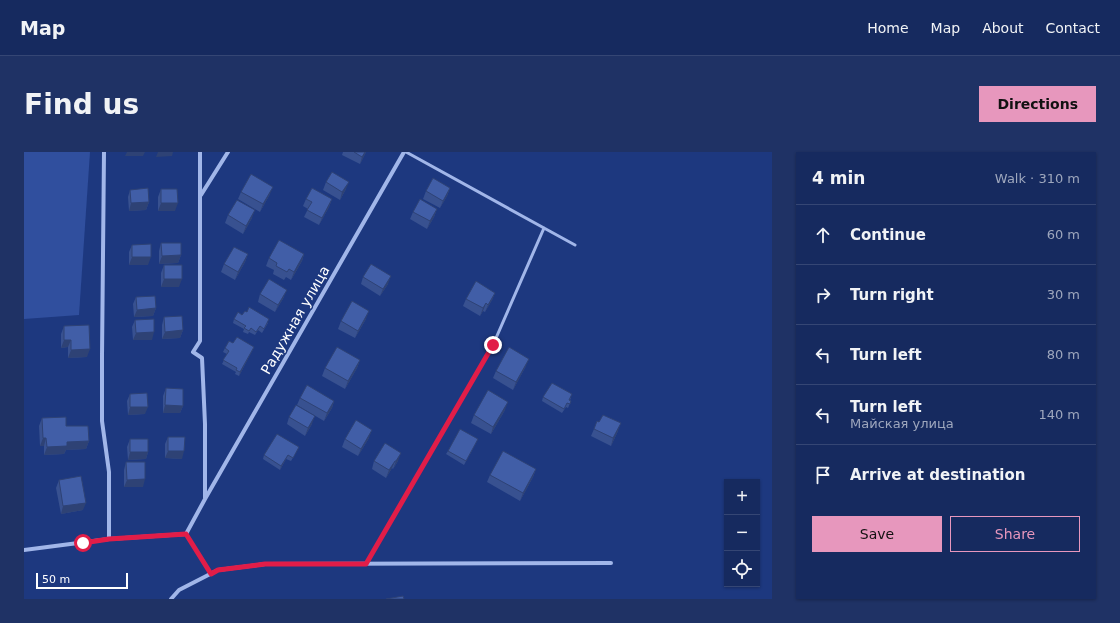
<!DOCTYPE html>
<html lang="en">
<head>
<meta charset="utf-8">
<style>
  :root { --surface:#162a5f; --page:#1f3265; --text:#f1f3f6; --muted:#9ea7bd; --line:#354674; --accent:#e797bd }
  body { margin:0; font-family:"DejaVu Sans",sans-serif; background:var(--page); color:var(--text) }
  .controls { position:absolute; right:12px; bottom:12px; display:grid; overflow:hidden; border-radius:0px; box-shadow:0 1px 3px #0004 }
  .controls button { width:36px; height:36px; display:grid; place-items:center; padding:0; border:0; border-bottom:1px solid var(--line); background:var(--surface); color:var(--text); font:20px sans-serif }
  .scale { position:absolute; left:12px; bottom:10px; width:92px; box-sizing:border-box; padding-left:4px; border:2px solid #fff; border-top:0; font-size:11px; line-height:14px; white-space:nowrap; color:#fff; -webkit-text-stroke:3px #1d387f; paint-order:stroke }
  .stop { position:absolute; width:12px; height:12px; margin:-9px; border:3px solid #e11d48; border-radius:50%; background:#fff }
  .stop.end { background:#e11d48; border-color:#fff; box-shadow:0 1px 4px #0008 }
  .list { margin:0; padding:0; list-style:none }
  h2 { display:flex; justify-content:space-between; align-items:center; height:52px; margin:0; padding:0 16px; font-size:17px }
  h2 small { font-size:13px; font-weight:400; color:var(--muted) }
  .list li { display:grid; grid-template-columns:26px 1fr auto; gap:12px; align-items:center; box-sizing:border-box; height:60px; padding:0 16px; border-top:1px solid var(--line) }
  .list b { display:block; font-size:15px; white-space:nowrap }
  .list p { margin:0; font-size:13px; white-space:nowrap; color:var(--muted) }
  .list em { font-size:13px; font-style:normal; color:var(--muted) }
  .actions { display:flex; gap:8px; padding:12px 16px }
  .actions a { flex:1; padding:9px 0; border:1px solid var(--accent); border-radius:0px; text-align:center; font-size:14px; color:var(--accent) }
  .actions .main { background:var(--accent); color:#111 }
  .icon { flex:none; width:22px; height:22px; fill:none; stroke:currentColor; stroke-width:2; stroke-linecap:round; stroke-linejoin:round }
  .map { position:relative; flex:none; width:748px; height:447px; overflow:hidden; border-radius:0px }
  header { display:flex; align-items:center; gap:24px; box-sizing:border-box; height:56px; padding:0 20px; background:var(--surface); border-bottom:1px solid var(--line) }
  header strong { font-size:19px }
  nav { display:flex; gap:22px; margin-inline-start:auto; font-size:14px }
  .intro { display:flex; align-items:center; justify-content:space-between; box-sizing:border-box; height:96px; padding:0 24px }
  h1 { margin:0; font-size:28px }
  .button { padding:10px 18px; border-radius:0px; background:var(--accent); color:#111; font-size:14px; font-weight:700 }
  main { display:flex; gap:24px; padding:0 24px }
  aside { flex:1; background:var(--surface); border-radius:0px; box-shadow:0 1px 3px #0004 }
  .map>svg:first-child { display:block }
  .green { fill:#304f9e }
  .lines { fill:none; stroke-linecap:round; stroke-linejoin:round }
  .lane { stroke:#a1b6e9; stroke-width:3 }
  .street { stroke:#a1b6e9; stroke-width:4 }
  .wall { fill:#385190 }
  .shaded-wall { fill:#2e4275 }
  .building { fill:#415ea7; stroke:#2e4275 }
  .route { stroke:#e11d48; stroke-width:5 }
  .labels { text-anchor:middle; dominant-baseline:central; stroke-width:3; stroke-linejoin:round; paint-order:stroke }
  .street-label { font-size:14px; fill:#fff; stroke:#1d387f }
</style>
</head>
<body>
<header>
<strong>Map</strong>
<nav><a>Home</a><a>Map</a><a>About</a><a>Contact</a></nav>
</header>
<div class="intro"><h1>Find us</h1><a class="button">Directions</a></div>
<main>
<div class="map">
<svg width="748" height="447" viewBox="0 0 748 447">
  <rect width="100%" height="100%" fill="#1d387f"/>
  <path class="green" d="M0,0H66L55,163L0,167Z"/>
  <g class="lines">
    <path class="lane" d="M382,0L520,76L551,93
      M162,382L187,422
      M342,412L469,193L520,76"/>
    <path class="street" d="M80,0L78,205V269L85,320V387
      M176,0V189L169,200L178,206L181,272V346
      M177,43L204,0
      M0,398L85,387L162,382L181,347L380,0
      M147,447L155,438L194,418L241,412L587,411"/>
  </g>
  <path class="wall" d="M319,0H342L336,12L318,3Z
    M302,30L322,37L316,48L299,38Z
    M426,36L423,44L416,56L399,47L402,39Z
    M137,37L151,59H134V45Z
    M106,38L125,50L122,58L105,59L104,45Z
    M217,40L246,42L236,60L214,47Z
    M282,47H308L305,55L295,73L280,65L284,57L279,54Z
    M413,57L410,65L403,77L386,67L389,60Z
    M204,63L228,66L219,82L201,71Z
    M137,91L157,103L154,111L135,112V99Z
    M108,93L124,113H105V100Z
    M224,102L221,110L211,128L197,120L200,112Z
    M280,102L278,109L267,128L262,125L260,128L249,122L250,118L242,114L245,106Z
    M140,113L155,135H137V121Z
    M339,125L364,132L356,144L337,132Z
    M471,141L468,148L461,160L459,159L456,164L439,154L442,147Z
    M236,142L260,145L251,160L234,150Z
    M112,145L132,156L129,164L110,165L109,152Z
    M218,163L244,171L238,181L234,178L231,183L225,180L224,182L219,180L220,177L209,171L210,167Z
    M140,165L159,178L156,186L138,187V173Z
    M342,167L331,186L314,177L317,169Z
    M111,168L128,188H109L108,175Z
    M40,174L63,205L44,206V195L37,196V182Z
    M209,191L230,195L228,199L215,224L211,222L212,220L198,212L203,202L199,200L201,196Z
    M336,208L333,216L321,237L298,224L301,216Z
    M502,214L489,238L469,226L472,219Z
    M142,236L159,254L156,261H139V244Z
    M106,242L121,262L104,263L103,249Z
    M519,245L547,246L546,248L547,249L544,256L542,255L538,261L518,249Z
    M276,246L310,249L308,256L300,269L273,253Z
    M481,258L467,282L447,271L450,263Z
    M265,265L288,272L281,284L263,272Z
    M18,266L42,274L65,289L62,297L42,298L40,302L20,303V294H16L15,274Z
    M575,270L594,279L587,294L567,284L570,277Z
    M144,285L158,307L141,306V292Z
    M345,286L334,304L318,295L321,287Z
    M106,287L124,300L122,307L104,308L103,295Z
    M452,291L440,313L422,302L424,299Z
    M273,299L267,309L262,307L256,318L239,307L240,303Z
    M350,309H374L369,317L368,316L362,326L348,317Z
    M102,310L119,335H100V318Z
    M512,317L509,325L496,349L463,330L466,323Z
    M35,328L59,358L37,362L32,336Z"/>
  <path class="shaded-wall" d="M103,0H121L119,4H101Z
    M134,0H149L148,4L132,5Z
    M341,0H342L336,12L338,5Z
    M325,30L322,37L316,48L318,40Z
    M249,35L246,42L236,60L239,52Z
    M426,36L423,44L416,56L419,49Z
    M308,47L305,55L295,73L298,66Z
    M125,50L122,58L105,59L107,51Z
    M137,51H154L151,59H134Z
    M413,57L410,65L403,77L406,69Z
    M231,58L228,66L219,82L222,74Z
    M224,102L221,110L211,128L214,120Z
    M280,102L278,109L267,128L270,120Z
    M157,103L154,111L135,112L138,104Z
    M108,105H127L124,113H105Z
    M367,124L364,132L356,144L359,137Z
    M140,127H158L155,135H137Z
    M263,138L260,145L251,160L254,153Z
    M471,141L468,148L461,160L464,153Z
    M462,151L459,159L456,164L459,156Z
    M132,156L129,164L110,165L113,158Z
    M345,159L342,167L331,186L334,179Z
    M159,178L156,186L138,187L141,180Z
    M130,180L128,188H109L112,181Z
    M40,188H47L44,195L37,196Z
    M230,195L228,199L215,224L216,220Z
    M66,197L63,205L44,206L47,198Z
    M505,207L502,214L489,238L492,230Z
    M336,208L333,216L321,237L324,229Z
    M310,249L308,256L300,269L303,261Z
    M484,250L481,258L467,282L469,275Z
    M141,253L159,254L156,261H139Z
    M106,255H124L121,262L104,263Z
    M291,264L288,272L281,284L284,276Z
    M597,271L594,279L587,294L589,286Z
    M348,278L345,286L334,304L337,297Z
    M19,286H22L20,294H16Z
    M65,289L62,297L42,298L40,302L20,303L23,295L43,290Z
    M144,299H160L158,307L141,306Z
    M106,300H124L122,307L104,308Z
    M377,301L374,309L369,317L372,309Z
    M264,303L262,307L256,318L257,314Z
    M371,309L368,316L362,326L365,318Z
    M512,317L509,325L496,349L499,341Z
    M121,327L119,335H100L103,328Z
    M62,351L59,358L37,362L39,354Z"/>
  <path class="building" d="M330,0H341L338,5Z
    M308,20L325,30L318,40L302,30Z
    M227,22L249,35L239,52L217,40Z
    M409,26L426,36L419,49L402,39Z
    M124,36L125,50L107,51L106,38Z
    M288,36L308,47L298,66L283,58L288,50L282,47Z
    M137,37H153L154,51H137Z
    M396,47L413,57L406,69L389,60Z
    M213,48L231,58L222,74L204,63Z
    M255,88L280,102L270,120L265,117L263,120L252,114L253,111L245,106Z
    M137,91H157V103L138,104Z
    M127,92V105H108V93Z
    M210,95L224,102L214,120L200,112Z
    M347,112L367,124L359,137L339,125Z
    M140,113H158V127H140Z
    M245,127L263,138L254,153L236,142Z
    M452,129L471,141L464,153L462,151L459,156L442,147Z
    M131,144L132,156L113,158L112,145Z
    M328,149L345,159L334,179L317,169Z
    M225,155L245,167L240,177L236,174L232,180L227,176L225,179L220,176L222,174L210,167L214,160L218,163L221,159L223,160Z
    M158,164L159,178L141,180L140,165Z
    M130,167V180L112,181L111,168Z
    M65,173L66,197L47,198V188H40V174Z
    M213,185L230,195L216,220L212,218L213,216L199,208L205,199L201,196L205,189L209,191Z
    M313,195L336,208L324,229L301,216Z
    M485,195L505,207L492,230L472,219Z
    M528,231L548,242L545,248L547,249L546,252L543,251L540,257L519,245Z
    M283,233L310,249L303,261L276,246Z
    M142,236L159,237V254L141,253Z
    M464,238L484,250L469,275L450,263Z
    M123,241L124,255H106V242Z
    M272,253L291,264L284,276L265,265Z
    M579,263L597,271L589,286L570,277L573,269L575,270Z
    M42,265V274H64L65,289L43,290V294L23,295L22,286H19L18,266Z
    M332,268L348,278L337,297L321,287Z
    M436,277L454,287L442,309L424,299Z
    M253,282L275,295L269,306L264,303L257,314L240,303Z
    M144,285H161L160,299H144Z
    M106,287H124V300H106Z
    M361,291L377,301L372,309H371L365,318L350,309Z
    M479,299L512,317L499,341L466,323Z
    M102,310H121V327L103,328Z
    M57,324L62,351L39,354L35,328Z
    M379,444L380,447H362Z"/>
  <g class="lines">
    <path class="route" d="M59,391L85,387L162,382L187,422L194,418L241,412H342L469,193"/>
  </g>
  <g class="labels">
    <g class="street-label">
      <text transform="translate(271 168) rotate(-60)">Радужная улица</text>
    </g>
  </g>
</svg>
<div class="controls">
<button>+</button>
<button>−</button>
<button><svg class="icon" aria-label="locate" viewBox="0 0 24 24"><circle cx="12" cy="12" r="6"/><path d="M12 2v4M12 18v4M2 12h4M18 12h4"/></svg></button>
</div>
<div class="scale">50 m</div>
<div class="stop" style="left:59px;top:391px"></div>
<div class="stop end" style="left:469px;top:193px"></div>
</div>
<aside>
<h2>4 min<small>Walk · 310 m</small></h2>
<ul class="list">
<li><svg class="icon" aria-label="ahead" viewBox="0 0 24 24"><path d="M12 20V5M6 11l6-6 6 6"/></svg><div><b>Continue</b></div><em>60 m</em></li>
<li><svg class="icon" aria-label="right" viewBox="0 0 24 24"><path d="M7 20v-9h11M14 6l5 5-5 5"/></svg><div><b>Turn right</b></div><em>30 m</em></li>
<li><svg class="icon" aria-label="left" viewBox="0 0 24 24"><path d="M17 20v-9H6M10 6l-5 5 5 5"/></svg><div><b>Turn left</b></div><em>80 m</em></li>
<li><svg class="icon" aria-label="left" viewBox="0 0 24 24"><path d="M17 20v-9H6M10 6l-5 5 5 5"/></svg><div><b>Turn left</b><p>Майская улица</p></div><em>140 m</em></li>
<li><svg class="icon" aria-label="arrive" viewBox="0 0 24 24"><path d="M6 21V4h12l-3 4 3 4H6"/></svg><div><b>Arrive at destination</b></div></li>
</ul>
<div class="actions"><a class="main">Save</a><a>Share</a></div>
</aside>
</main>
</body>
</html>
